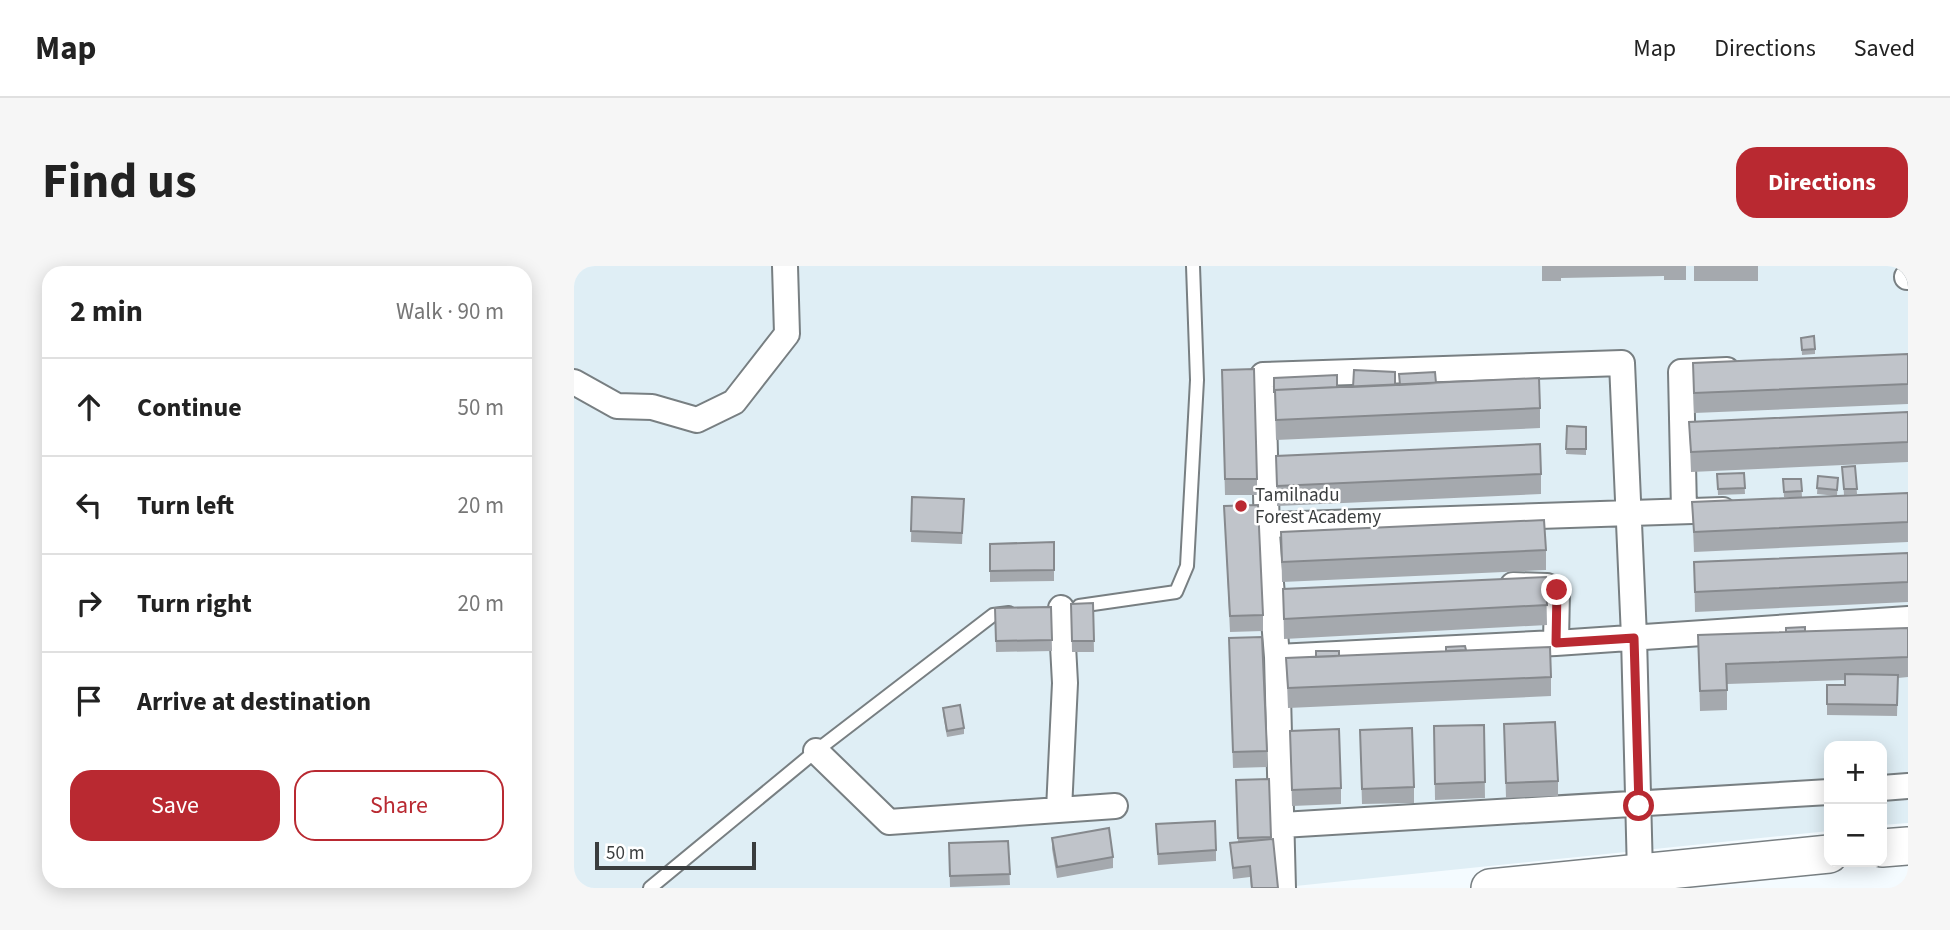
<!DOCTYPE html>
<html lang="en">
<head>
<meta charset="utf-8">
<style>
  :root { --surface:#fff; --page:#f6f6f6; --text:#222; --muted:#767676; --line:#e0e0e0; --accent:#b92931 }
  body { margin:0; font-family:"Source Sans 3",sans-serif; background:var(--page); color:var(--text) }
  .controls { position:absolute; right:21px; bottom:21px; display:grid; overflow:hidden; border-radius:14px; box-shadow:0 4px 18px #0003 }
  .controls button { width:63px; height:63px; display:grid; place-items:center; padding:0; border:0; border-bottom:2px solid var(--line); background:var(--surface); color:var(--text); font:35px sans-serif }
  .scale { position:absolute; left:21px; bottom:18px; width:161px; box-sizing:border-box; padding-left:7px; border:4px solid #3a3d3e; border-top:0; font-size:19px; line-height:24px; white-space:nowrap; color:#3a3d3e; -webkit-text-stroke:5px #fff; paint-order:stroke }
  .stop { position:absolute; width:21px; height:21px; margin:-16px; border:5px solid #b92931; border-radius:50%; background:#fff }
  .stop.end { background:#b92931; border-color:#fff; box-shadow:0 2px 7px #0008 }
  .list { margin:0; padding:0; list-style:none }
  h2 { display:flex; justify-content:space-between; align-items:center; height:91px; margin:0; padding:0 28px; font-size:30px }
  h2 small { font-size:23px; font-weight:400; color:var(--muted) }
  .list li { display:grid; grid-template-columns:46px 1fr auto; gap:21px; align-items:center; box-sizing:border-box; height:98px; padding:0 28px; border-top:2px solid var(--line) }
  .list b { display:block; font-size:26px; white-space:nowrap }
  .list em { font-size:23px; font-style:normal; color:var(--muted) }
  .actions { display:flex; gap:14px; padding:21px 28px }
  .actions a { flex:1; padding:16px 0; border:2px solid var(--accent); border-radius:21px; text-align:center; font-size:24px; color:var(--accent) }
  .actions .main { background:var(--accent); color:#fff }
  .icon { flex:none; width:38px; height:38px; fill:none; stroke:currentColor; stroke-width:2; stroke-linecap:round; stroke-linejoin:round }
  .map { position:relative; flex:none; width:1334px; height:622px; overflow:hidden; border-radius:21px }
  header { display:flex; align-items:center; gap:42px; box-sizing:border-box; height:98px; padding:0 35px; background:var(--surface); border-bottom:2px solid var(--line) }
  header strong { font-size:33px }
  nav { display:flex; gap:38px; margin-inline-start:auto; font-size:24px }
  .intro { display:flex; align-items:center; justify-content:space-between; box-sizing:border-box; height:168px; padding:0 42px }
  h1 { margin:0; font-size:49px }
  .button { padding:18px 32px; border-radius:21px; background:var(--accent); color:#fff; font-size:24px; font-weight:700 }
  main { display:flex; gap:42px; padding:0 42px }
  aside { flex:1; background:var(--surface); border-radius:21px; box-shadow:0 4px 18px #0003 }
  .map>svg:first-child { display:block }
  .built { fill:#dfeef5 }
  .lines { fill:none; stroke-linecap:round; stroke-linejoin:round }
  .service-casing { stroke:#787f82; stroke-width:16 }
  .minor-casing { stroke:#787f82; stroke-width:28 }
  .primary-casing { stroke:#787f82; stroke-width:40 }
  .service { stroke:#fff; stroke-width:12 }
  .minor { stroke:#fff; stroke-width:24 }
  .primary { stroke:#fff; stroke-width:37 }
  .wall { fill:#a5a9ae }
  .building { fill:#c0c4ca; stroke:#86898d; stroke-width:2 }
  .route { stroke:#b92931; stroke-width:9 }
  .poi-dot { fill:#b92931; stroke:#fff; stroke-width:2.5 }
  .labels { text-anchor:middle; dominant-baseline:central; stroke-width:5; stroke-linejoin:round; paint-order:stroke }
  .poi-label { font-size:19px; fill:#3a3d3e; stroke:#fff; text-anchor:start }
</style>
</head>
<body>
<header>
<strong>Map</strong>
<nav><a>Map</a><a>Directions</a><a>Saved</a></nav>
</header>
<div class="intro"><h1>Find us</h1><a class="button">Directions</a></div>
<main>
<aside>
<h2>2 min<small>Walk · 90 m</small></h2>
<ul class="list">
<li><svg class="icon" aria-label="ahead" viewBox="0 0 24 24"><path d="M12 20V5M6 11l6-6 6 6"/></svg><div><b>Continue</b></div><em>50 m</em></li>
<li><svg class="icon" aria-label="left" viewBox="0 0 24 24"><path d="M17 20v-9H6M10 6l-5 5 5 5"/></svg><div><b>Turn left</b></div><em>20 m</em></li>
<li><svg class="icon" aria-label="right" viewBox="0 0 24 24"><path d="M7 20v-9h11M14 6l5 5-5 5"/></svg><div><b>Turn right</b></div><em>20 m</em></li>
<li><svg class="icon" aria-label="arrive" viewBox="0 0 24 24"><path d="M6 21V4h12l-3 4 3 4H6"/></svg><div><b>Arrive at destination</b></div></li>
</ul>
<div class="actions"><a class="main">Save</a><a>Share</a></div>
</aside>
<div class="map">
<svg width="1334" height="622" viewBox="0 0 1334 622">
  <rect width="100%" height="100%" fill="#f4fbff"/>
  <path class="built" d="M0,0H1334V557L1308,559V480H1255V565L702,622H0Z"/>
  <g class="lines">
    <defs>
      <path id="service" d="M505,340L602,326L613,300L623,114L619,0
        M76,622L242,485L419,349L435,347"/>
      <path id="minor" d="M1333,11H1334
        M0,116L43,140L78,141L123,154L160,136L213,68L211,0
        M1110,244L1107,106L1153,104
        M695,259L1149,244
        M939,319L973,320L983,324L982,377
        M703,391L982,377L1334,353
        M242,485L315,556L541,540
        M1308,522L1334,520
        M485,544L491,417L487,342
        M708,559L1255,526
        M709,622L703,391L693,268L689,109L1048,97L1060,371L1066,608"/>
      <path id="primary" d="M1308,582L1334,580
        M916,622L1255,588"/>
    </defs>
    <use href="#service" class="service-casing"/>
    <use href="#minor" class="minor-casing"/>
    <use href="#primary" class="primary-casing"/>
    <use href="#service" class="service"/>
    <use href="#minor" class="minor"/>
    <use href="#primary" class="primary"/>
  </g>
  <path class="wall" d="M968,0H1112V14H1090V10L987,12V15H968Z
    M1120,0H1184V15H1120Z
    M1227,72L1241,83V88L1228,89Z
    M1334,88V138L1120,147L1119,97Z
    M700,112L763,121L862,117L966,142V162L702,174Z
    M648,120L683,213V229H651Z
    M1334,146V196L1117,206L1115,156Z
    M993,160L1012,161V189L992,188Z
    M702,190L967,208V228L703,240Z
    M1281,200L1283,228L1270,229L1268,201Z
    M1170,207L1171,228L1144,229L1143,208Z
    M1244,210L1264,212L1263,230L1243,228Z
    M1209,213H1227L1228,231H1210Z
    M1334,227V276L1120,286L1118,236Z
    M338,231L390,233L388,278L337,276Z
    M650,240L689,349V365L656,366Z
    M707,266L972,284V304L708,316Z
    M480,276V315L416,316V278Z
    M1334,287V336L1121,346L1120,296Z
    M972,311L973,359L710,373L709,323Z
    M519,337L520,386H498L497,338Z
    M477,341L478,385L422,386L421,342Z
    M1334,362V411L1324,412L1323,450L1253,449V419H1271V414L1153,418V444L1126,445L1124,369Z
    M655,372L693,485V501L659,502Z
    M892,384L977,411V430L714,442L712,392Z
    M369,442L390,462V468L373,471L369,448Z
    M930,458L984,515V530L932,532Z
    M910,459L911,532L861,534L860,460Z
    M786,464L840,521V537L788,538Z
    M716,465L767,522V538L718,540Z
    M695,513L697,573L704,622H677L676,611L659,613L656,577L664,576L662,525Z
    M582,558L642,584V595L584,599Z
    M478,572L539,591V602L483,612L478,583Z
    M434,575L436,619L376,621L375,577Z"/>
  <path class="building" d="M1240,70L1241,83L1228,84L1227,72Z
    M1334,88V118L1120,127L1119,97Z
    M680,103L683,213H651L648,104Z
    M780,104L821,106V119L779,121Z
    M861,106L862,117L826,119L825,108Z
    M763,109V121L701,124V126H700V112Z
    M965,112L966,142L702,154L701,124Z
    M1334,146V176L1117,186L1115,156Z
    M993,160L1012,161V183H992Z
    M966,178L967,208L703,220L702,190Z
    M1281,200L1283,223H1270L1268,201Z
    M1170,207L1171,222L1144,223L1143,208Z
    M1244,210L1264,212L1263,224L1243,222Z
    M1209,213H1227L1228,225L1210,226Z
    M1334,227V256L1120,266L1118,236Z
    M338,231L390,233L388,267L337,265Z
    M684,239L689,349L656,350L650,240Z
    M970,254L972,284L708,296L707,266Z
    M480,276V304L416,305V278Z
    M1334,287V316L1121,326L1120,296Z
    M972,311L973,339L710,353L709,323Z
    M519,337L520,375H498L497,338Z
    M477,341L478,374L422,375L421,342Z
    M1231,361V365L1212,366V362Z
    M1334,362V391L1152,398L1153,424L1126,425L1124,369Z
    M688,371L693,485L659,486L655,372Z
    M891,380L892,384L872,385V381Z
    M976,381L977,411L714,422L712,392Z
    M742,385H765V390L742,391Z
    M1271,408L1324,409L1323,439L1253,438V419H1271Z
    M386,439L390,462L373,465L369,442Z
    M981,456L984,515L932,517L930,458Z
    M910,459L911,516L861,518L860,460Z
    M838,462L840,521L788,523L786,464Z
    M765,463L767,522L718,524L716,465Z
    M695,513L697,571L664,572L662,514Z
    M641,555L642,584L584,588L582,558Z
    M535,562L539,591L483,601L478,572Z
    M699,573L704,622H678L676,600L659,602L656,577Z
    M434,575L436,608L376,610L375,577Z"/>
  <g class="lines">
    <path class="route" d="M983,324L982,377L1060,372L1065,540"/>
  </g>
  <circle class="poi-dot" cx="667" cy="240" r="7"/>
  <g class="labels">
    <g class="poi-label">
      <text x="681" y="229">Tamilnadu<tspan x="681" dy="22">Forest Academy</tspan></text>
    </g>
  </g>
</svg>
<div class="controls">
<button>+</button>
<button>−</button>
</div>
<div class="scale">50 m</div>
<div class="stop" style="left:1065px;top:540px"></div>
<div class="stop end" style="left:983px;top:324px"></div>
</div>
</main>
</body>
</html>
